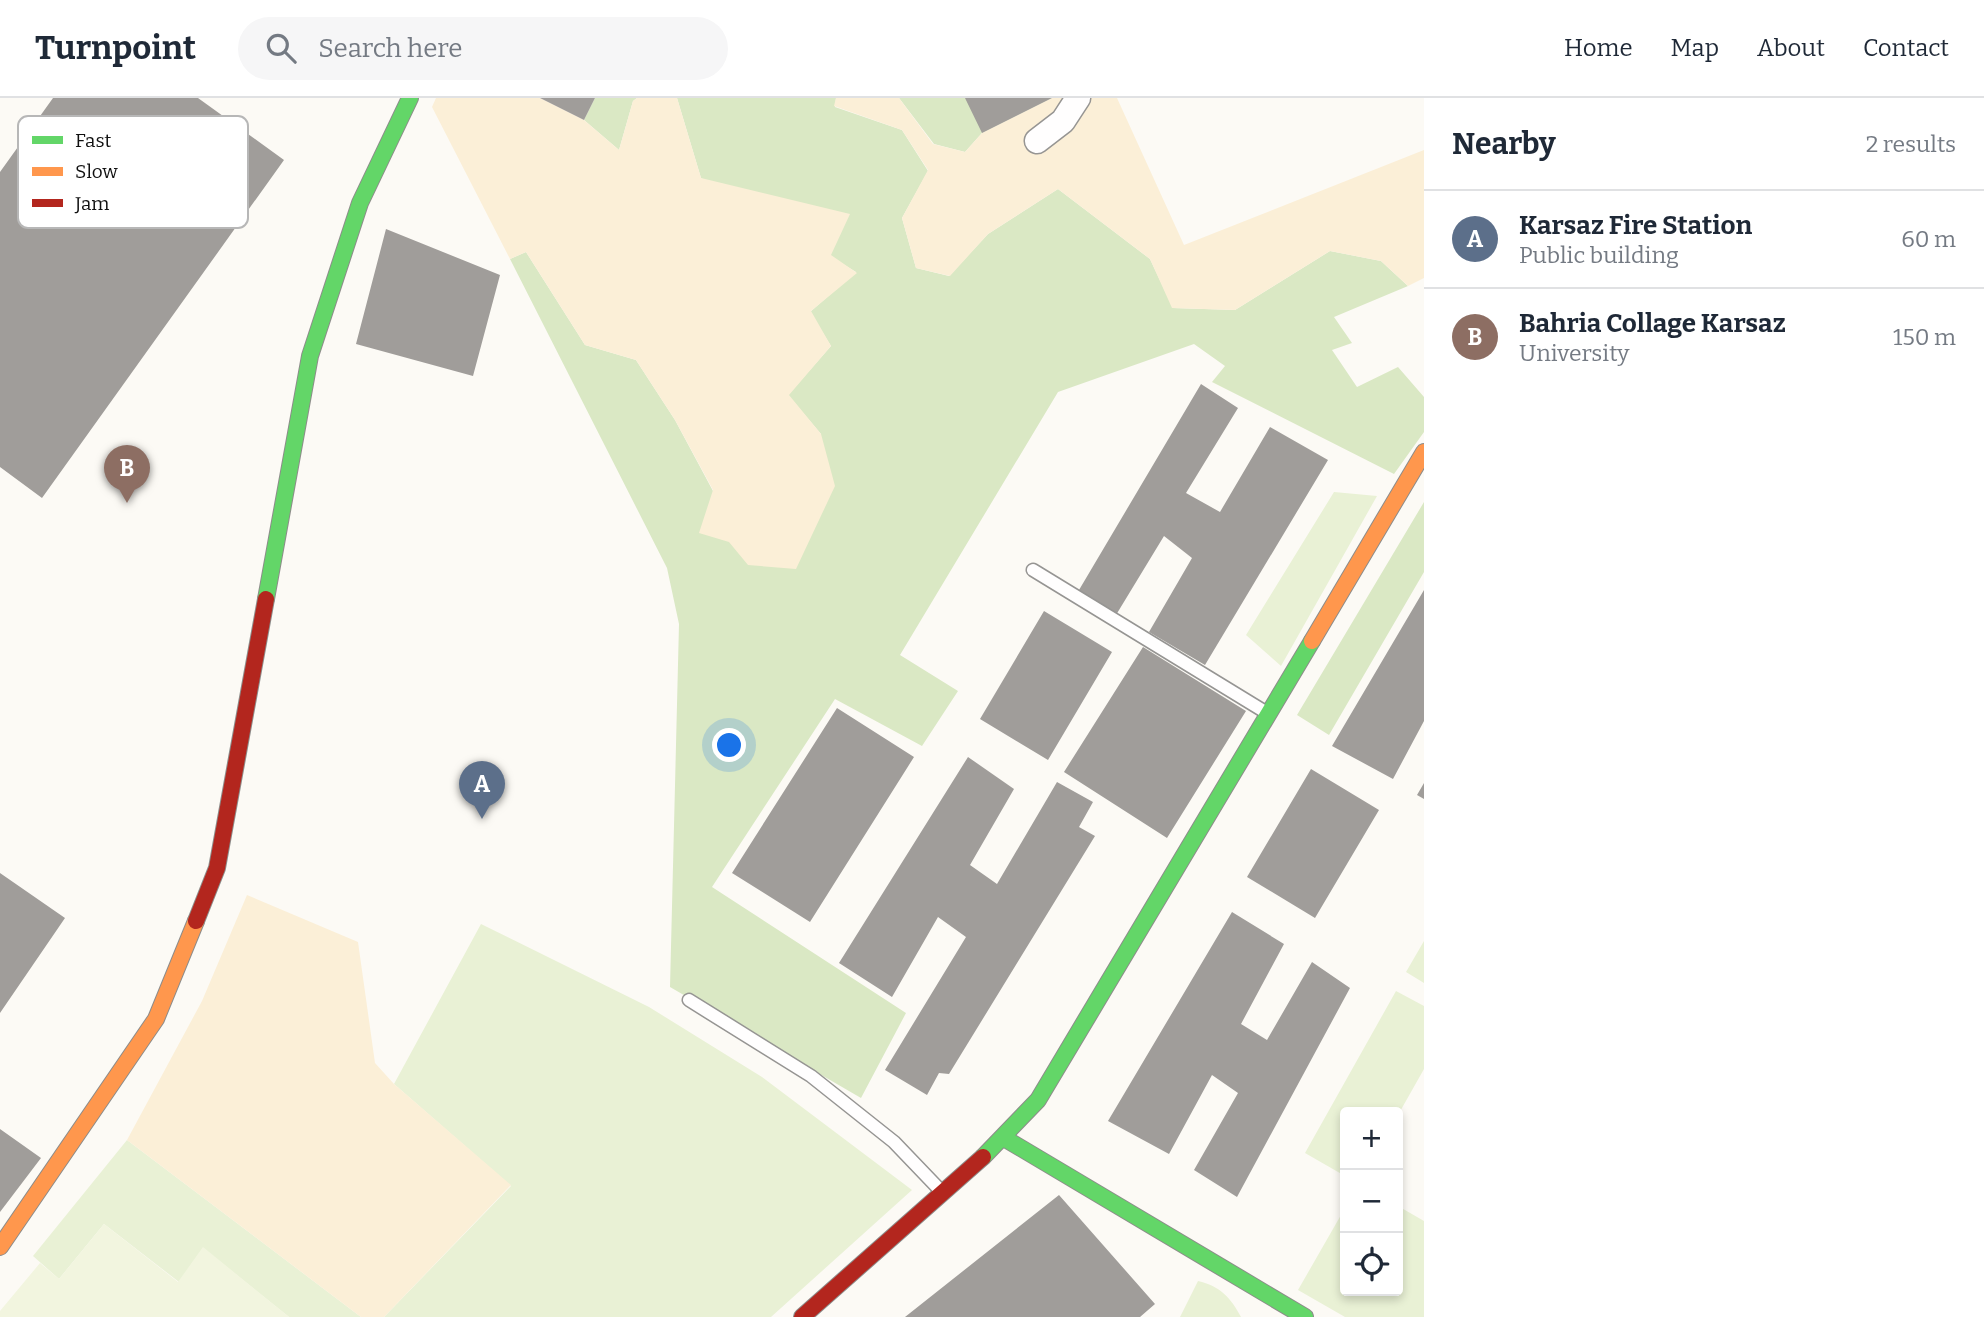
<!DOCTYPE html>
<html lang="en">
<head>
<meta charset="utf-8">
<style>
  :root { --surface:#fff; --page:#f6f6f7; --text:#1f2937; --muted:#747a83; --line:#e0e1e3; --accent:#636260 }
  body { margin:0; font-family:Bitter,serif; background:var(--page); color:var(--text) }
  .controls { position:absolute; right:21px; bottom:21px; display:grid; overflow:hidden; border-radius:7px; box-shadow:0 4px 10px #0003 }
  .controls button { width:63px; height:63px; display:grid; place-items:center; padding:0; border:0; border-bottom:2px solid var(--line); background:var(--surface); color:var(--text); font:35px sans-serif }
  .you { position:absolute; left:730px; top:648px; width:24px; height:24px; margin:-18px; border:5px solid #fff; border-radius:50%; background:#1a73e8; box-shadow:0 0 0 10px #1a73e833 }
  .badge { display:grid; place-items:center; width:46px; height:46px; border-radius:50%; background:var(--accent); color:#fff; font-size:23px; font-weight:700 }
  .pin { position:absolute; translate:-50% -58px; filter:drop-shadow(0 2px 4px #0008) }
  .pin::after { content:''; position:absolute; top:37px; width:24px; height:21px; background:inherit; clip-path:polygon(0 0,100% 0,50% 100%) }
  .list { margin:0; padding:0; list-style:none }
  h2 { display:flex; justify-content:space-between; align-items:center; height:91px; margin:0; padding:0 28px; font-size:30px }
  h2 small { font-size:23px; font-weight:400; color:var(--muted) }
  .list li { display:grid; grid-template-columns:46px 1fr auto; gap:21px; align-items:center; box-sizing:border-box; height:98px; padding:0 28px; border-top:2px solid var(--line) }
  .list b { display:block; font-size:26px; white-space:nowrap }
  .list p { margin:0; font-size:23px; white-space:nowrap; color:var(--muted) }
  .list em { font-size:23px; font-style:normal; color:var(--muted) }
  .icon { flex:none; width:38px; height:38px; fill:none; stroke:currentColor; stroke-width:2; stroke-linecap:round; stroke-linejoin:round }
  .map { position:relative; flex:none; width:1424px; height:1219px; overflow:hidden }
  header { display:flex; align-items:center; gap:42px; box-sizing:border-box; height:98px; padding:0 35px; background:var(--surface); border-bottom:2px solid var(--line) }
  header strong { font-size:33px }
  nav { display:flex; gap:38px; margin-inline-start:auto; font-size:24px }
  .search { width:490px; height:63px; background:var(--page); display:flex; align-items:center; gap:18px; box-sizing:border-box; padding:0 24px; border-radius:38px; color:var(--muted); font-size:26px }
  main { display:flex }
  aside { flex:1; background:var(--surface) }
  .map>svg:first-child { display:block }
  .green { fill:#e9f1d5 }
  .forest { fill:#dae8c4 }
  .sand { fill:#fbefd7 }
  .pitch { fill:#f2f5df }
  .building { fill:#a09d9a }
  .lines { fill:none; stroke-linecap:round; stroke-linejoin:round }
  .lane-casing { stroke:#969593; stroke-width:15 }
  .street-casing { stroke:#969593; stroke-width:27 }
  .fast-casing { stroke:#8d8c8a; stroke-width:18 }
  .slow-casing { stroke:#8d8c8a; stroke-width:18 }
  .jam-casing { stroke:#8d8c8a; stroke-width:18 }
  .lane { stroke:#fffefe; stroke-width:12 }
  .street { stroke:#fffefe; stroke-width:24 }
  .fast { stroke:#63d668; stroke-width:16 }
  .slow { stroke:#ff974d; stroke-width:16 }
  .jam { stroke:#b3261e; stroke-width:16 }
  .key { fill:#fff; stroke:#b7b7b7; stroke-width:2 }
  .key-label { font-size:19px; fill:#101010 }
</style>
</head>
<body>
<header>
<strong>Turnpoint</strong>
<div class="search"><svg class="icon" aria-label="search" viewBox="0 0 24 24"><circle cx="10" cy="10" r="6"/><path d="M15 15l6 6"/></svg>Search here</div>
<nav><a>Home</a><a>Map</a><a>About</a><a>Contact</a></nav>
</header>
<main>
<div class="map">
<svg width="1424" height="1219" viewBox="0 0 1424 1219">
  <rect width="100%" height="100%" fill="#fcfaf5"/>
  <path class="green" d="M1334,394L1377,398L1281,568L1246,537Z
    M481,826L649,909L762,979L912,1092L771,1219H384L511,1088L394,986Z
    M1424,843V885L1406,874Z
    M1396,893L1424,908V971L1398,1017V1014H1345V1078L1305,1055Z
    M127,1042L361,1219H289L203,1150L179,1184L104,1126L59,1181L33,1158Z
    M1398,1108L1424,1123V1219H1345L1298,1192L1345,1110V1193H1398Z
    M1198,1183C1220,1188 1231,1200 1241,1219H1180Z"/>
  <path class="forest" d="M595,0H637L633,3L619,52L584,22Z
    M677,0H836L835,9L902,32L928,73L902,120L916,170L949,178L988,136L1058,91L1150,161L1173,210L1235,212L1330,153L1381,163L1408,188L1334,219L1352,245L1332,252L1357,289L1398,269L1424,299V334L1394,376L1212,284L1225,268L1194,246L1058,294L900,557L958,593L922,648L835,601L712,789L906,915L861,1000L670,889L679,526L667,470L510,161L526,154L585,247L636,262L675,322L713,393L821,336L788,297L831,248L810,214L856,174L701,80Z
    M899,0H1052L982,35L965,54L934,46Z
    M1424,404V474L1329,637L1297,617Z"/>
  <path class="sand" d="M436,0H540L584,22L619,52L633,3L637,0H677L701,80L850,116L831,157L857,175L811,213L831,248L789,297L821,336L835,388L796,471L748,467L729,444L699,435L713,392L675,322L636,262L585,247L526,154L510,161L432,9Z
    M836,0H899L933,46L965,54L982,35L1052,0H1117L1184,147L1424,52V180L1408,188L1381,163L1330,153L1235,212L1172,210L1150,161L1058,91L988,136L950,178L916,170L902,120L928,72L902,32L834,8Z
    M247,797L358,844L375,965L394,986L511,1087L384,1219H361L127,1042L202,903Z"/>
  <path class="pitch" d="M104,1126L178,1184L203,1149L289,1219H0V1213L40,1165L59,1181Z"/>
  <path class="building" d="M53,0H198L284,62L42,400L0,369V74Z
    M540,0H595L584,22Z
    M965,0H1052L982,35Z
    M386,131L500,177L473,278L356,246Z
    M1201,286L1238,310L1186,395L1220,414L1270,329L1328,362L1205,567L1149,534L1192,460L1164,438L1116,517L1079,492Z
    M1424,492V623L1393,681L1332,648Z
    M1044,513L1112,554L1048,662L980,621Z
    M1143,549L1246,613L1167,740L1064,674Z
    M837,610L914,659L810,824L732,775Z
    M968,659L1014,691L970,767L997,786L1057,684L1093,704L1079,729L1095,738L949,976L939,975L927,997L885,972L966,839L938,819L892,899L839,865Z
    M1311,671L1379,712L1315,820L1247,779Z
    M1424,685V701L1417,697Z
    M0,775L65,820L0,915Z
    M1232,814L1284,846L1241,926L1267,942L1312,864L1350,890L1237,1099L1194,1072L1238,995L1212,977L1169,1056L1108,1023Z
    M0,1031L41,1060L0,1114Z
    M1059,1097L1155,1206L1140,1219H905Z"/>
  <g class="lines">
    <defs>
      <path id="lane" d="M1033,472L1267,615
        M689,902L811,978L894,1044L940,1092"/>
      <path id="street" d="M1037,43L1063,23L1078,0"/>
      <path id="fast" d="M266,501L310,258L360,105L410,0
        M1004,1040L1305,1219
        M983,1059L1038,1002L1312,543"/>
      <path id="slow" d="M1312,543L1424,354
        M0,1149L156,921L196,823"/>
      <path id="jam" d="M196,823L217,770L266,501
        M802,1219L983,1059"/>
    </defs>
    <use href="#lane" class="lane-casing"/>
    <use href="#street" class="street-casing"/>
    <use href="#fast" class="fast-casing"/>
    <use href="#slow" class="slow-casing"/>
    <use href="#jam" class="jam-casing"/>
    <use href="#lane" class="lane"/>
    <use href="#street" class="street"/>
    <use href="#fast" class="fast"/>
    <use href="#slow" class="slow"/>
    <use href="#jam" class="jam"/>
  </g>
  <rect x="18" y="18" width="230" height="112" rx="10" class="key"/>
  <rect x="32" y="38" width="31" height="8" fill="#63d668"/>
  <rect x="32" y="69" width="31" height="9" fill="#ff974d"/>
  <rect x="32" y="101" width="31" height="8" fill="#b3261e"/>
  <g class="key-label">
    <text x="75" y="49">Fast</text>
    <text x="75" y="80">Slow</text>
    <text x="75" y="112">Jam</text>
  </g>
</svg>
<div class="controls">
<button>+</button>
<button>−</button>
<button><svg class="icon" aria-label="locate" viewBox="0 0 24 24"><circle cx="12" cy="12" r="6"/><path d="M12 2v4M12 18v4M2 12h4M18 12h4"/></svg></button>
</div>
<div class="you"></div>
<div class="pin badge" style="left:482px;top:721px;background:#5c6f8a">A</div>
<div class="pin badge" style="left:127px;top:405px;background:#8d6e63">B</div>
</div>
<aside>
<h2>Nearby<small>2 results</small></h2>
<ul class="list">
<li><span class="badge" style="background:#5c6f8a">A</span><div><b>Karsaz Fire Station</b><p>Public building</p></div><em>60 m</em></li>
<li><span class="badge" style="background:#8d6e63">B</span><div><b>Bahria Collage Karsaz</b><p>University</p></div><em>150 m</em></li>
</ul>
</aside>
</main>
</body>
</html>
